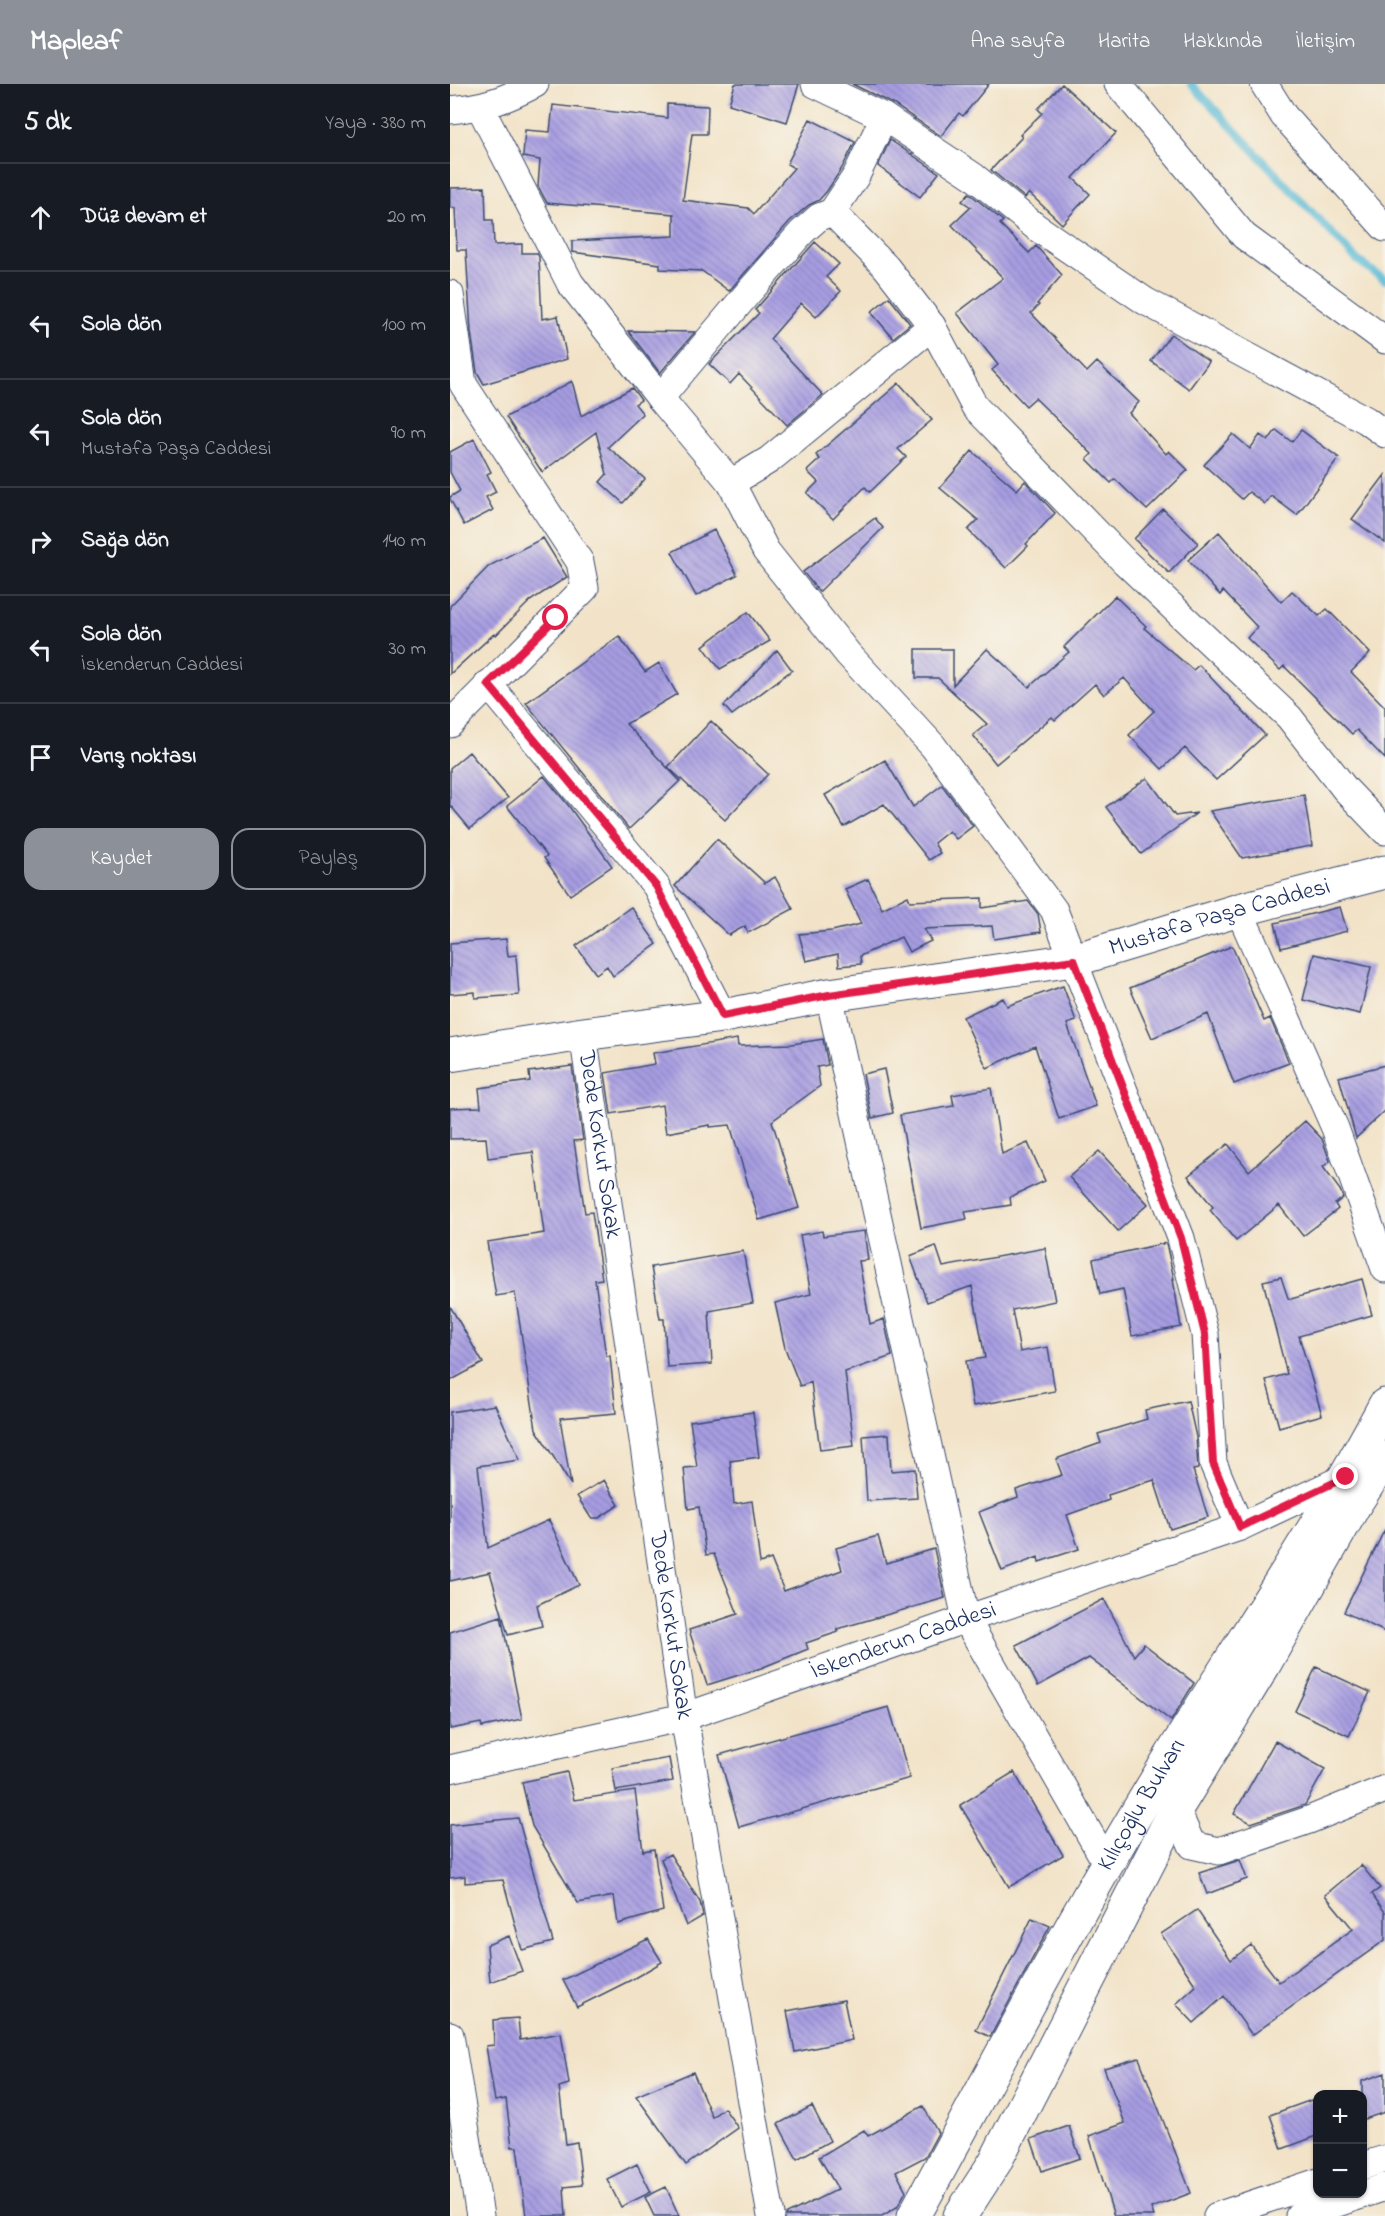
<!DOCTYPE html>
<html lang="tr">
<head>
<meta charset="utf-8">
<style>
  :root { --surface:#171b24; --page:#242831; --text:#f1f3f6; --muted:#9ea1a6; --line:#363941; --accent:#8c9099 }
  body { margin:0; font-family:"Indie Flower",sans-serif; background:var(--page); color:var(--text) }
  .controls { position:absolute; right:18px; bottom:18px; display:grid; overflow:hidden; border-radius:12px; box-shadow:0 2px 4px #0004 }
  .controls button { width:54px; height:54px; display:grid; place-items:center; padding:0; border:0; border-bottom:2px solid var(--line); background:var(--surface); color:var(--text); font:30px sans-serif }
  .stop { position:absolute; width:18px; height:18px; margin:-14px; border:4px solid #e11d48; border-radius:50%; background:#fff }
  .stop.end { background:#e11d48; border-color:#fff; box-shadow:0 2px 6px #0008 }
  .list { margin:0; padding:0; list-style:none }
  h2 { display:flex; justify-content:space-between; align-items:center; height:78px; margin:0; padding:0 24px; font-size:26px }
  h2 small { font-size:20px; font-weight:400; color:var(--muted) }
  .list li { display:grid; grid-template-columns:39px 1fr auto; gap:18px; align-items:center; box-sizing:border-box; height:108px; padding:0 24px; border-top:2px solid var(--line) }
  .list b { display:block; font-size:22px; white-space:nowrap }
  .list p { margin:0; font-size:20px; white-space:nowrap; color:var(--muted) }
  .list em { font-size:20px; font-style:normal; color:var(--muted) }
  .actions { display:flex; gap:12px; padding:18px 24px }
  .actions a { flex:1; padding:14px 0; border:2px solid var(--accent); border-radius:18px; text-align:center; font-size:21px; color:var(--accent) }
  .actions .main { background:var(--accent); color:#fff }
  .icon { flex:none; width:33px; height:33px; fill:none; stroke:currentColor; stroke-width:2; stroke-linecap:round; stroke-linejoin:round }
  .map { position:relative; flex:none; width:935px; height:2132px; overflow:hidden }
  header { display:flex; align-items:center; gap:36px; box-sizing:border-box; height:84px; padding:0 30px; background:var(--accent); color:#fff }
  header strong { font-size:28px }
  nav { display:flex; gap:33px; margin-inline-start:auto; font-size:21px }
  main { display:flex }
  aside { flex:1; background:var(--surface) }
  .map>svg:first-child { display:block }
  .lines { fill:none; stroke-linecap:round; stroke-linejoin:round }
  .stream { stroke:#57bad6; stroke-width:8 }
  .building { fill:url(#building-back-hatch) }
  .minor-casing { stroke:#3b4a6e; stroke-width:29 }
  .tertiary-casing { stroke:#3b4a6e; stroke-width:35 }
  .minor { stroke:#fff; stroke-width:27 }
  .tertiary { stroke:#fff; stroke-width:33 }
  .route { stroke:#e11d48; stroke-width:8 }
  .labels { text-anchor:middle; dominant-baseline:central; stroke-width:4.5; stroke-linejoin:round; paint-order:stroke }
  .street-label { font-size:24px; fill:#1b2f5e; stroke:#f7f3e8 }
</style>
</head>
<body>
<header>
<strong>Mapleaf</strong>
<nav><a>Ana sayfa</a><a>Harita</a><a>Hakkında</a><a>İletişim</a></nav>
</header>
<main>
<aside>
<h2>5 dk<small>Yaya · 380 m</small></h2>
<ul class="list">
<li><svg class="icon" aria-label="ahead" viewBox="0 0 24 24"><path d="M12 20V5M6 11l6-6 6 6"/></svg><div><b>Düz devam et</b></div><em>20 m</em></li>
<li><svg class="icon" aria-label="left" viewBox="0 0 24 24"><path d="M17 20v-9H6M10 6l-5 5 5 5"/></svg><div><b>Sola dön</b></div><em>100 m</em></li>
<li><svg class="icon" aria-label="left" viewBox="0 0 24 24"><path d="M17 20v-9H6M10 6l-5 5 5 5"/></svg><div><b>Sola dön</b><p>Mustafa Paşa Caddesi</p></div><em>90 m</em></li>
<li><svg class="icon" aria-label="right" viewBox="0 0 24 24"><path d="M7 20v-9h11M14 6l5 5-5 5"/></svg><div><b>Sağa dön</b></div><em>140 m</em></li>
<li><svg class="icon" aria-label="left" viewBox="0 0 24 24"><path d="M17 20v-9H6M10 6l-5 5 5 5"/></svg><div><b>Sola dön</b><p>İskenderun Caddesi</p></div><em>30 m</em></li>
<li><svg class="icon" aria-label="arrive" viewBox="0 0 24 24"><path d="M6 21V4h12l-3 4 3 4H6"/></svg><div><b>Varış noktası</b></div></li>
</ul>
<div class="actions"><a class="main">Kaydet</a><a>Paylaş</a></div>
</aside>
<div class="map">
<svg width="935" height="2132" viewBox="0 0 935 2132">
  <defs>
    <pattern id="building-back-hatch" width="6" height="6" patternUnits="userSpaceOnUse" patternTransform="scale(1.5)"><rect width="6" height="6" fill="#a79de2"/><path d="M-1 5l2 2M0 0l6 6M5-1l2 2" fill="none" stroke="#8780ba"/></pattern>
  </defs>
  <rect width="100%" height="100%" fill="#f7f3e8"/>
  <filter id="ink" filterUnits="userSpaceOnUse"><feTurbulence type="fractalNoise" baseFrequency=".0167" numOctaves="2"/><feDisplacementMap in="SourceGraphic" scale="12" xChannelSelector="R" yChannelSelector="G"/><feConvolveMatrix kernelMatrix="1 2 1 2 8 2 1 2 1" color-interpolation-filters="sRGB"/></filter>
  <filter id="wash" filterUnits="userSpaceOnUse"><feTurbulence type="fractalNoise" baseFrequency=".008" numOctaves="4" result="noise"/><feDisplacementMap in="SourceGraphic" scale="24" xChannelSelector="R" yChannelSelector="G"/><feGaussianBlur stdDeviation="1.35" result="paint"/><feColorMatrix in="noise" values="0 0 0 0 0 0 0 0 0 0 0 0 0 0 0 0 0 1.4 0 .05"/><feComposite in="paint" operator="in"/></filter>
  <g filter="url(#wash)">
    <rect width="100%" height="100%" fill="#f2e3c8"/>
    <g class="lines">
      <path class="stream" d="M741,0L907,176L935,196"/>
    </g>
    <g id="blocks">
      <path class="building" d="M285,0H349L337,38L279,20Z
        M402,0H539L513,32L509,29L491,52L443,20Z
        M612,0L666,49L623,94L640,110L612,140L579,109L575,114L541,86L572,53L570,51L592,29L588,25Z
        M217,20L258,22L257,50H242L233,116L298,124L304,130L344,84L337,80L360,35L405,58L392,84L377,107L369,116L359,121L340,137L279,207L252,187L210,185V180L122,168V157L224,152V130L97,119L88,102L90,76L73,73L75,46L100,48L103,21L217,34Z
        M440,56L489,89L470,113L428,82Z
        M35,103L36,136H43L44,161L72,160V169H87L89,173L92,235L108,232L117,275L34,300L27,288L21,248L16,166H7L5,124H0V104Z
        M519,109L553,137L550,140L579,169L586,162L612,191L587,220L589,221L581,229L637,288L647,278L689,318L679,329L716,370L719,367L738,386L697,426L665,395L661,399L637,375L642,370L585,314L576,322L542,286L548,281L507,229L553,194L502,141L521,123L512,117Z
        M365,158L389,180L376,193L391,207L366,233L351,219L320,255L373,311L337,341L289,290L280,300L259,280L309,229L305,226Z
        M439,213L460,240L443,254L421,228Z
        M178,247L245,248L210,289Z
        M721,250L759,278L739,305L701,277Z
        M122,297L131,332L182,304L191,316L185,320L193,330L158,363L195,395L173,419L150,398L157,390L146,348L92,388L56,333Z
        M449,299L482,336L448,365L456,373L420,408L415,403L383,435L357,409L368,398L357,387L370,375L366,371Z
        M826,346L842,358L851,346L889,374L847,431L821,412L815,420L799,408L792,415L754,381L783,350L800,365L810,351L818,357Z
        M24,355L41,388L37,390L46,408L36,413L43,426L14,441L0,415V413L10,407L0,388V368Z
        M522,367L567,406L575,397L605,429L576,460L578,462L556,484L518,446L528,436L490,404Z
        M935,391V459L902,435Z
        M713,425L748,459L719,489L684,455Z
        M425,434L433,444L369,508L353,488Z
        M264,446L287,491L246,512L222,468Z
        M769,448L831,518L842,507L869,532L877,525L920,569L901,588L935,623V675L907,646L902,650L834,582L830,586L797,554L807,543L773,507L770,511L738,476Z
        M93,454L117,493L80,517L46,551L44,550L0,590V522L39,482Z
        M665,512L696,542L694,544L743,586L749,581L815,651L766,696L735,664L712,685L679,651L704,627L674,594L654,611L645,600L605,636L602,633L546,680L523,651L537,640L488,594H466V565H503V601L537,565L579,603L619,568L614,563Z
        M298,528L320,557L270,585L253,562Z
        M169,552L195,588L209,579L227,610L176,640L230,697L179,745L76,619Z
        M327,566L342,586L282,631L274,622Z
        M261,637L318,690L275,736L218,683Z
        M19,668L58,714L20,745L0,721V684Z
        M435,676L463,723L492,701L523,742L506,755L499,747L484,759L490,769L479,776L434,720L394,743L375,711Z
        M94,692L118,721L162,782L120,811L94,774L97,772L57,722Z
        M697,694L725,732L747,729L691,770L656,723Z
        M854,711L862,762L792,774L760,727Z
        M267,755L315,799L325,793L343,825L298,849L295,842L279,851L225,802Z
        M418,795L432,825L458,812L460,817L532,814V824L578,817L588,830L591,848L544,855L542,842L474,845L481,857L459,868L451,853L410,872L411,880L389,882L388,870L356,877L349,850L382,847L411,840L395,805Z
        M181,823L207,860L163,892L157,882L146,890L126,862Z
        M890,823L897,847L831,864L825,839Z
        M56,855L58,872L66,871L69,911L25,914V908L0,910V859Z
        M782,862L814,937L820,934L839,979L784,1000L758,930L702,954L680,904Z
        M864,870L921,883L910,930L853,916Z
        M613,902L626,937L617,940L646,1022L609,1035L585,962L537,984L513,933L553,914L557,922Z
        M287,955L288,962L342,960L373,955L378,981L367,983L370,1002L322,1037L349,1124L309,1136L280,1041L260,1043V1041L216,1049L212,1021L161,1030L155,989L205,980L203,969Z
        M935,981V1027L906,1054L889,993Z
        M122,982L133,1056L124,1057L135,1129L142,1128L152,1195L145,1196L156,1272H160L166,1329L110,1334L121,1401L86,1345L65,1209L46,1212L37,1158L94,1149L83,1068L38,1074L36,1054L0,1055V1024L31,1023L29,1004L80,997L79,988Z
        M434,985L443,1029L422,1034L413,990Z
        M541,1004L552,1070L578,1059L595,1097L560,1113L561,1121L515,1128L517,1135L471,1144L450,1031L504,1022L502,1011Z
        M855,1037L872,1055L880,1077L873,1083L890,1106L893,1114L885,1120L888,1125L853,1152L829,1121L786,1157L760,1126L763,1123L738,1092L778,1060L799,1087Z
        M649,1067L698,1120L668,1147L619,1093Z
        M372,1147L373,1152L414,1147L418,1176L409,1177L420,1240L434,1235L442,1272L395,1288L404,1362L370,1366L361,1298L350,1302L335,1264L325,1219L361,1210L350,1151Z
        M716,1159L724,1195H723L731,1243L682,1252L673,1205L650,1210L643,1175Z
        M486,1162L493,1183L595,1164L605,1217L562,1226L570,1268L598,1263L605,1307L523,1322L516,1277L535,1274L522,1202L477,1218L460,1172Z
        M293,1167L303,1219L259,1227L262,1280L217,1283L214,1235H210L201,1183Z
        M831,1193L838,1214L841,1215L912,1195L922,1231L849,1252L872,1331L829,1343L816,1296L837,1290L813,1197Z
        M0,1222L33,1279L0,1297Z
        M738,1317L746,1353L748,1385L743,1386L758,1433L720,1445L704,1396L658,1411L659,1416L617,1431L629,1465L589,1478L588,1473L552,1487L529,1428L568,1413L566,1406L612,1391L606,1375L651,1359L648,1350L697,1335L695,1326Z
        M45,1321L70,1376L28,1382L38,1464L99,1436L129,1501L87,1521L92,1542L58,1551L40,1488L0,1497V1328Z
        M303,1328L309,1373L280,1377L284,1420L302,1417L310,1479L321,1475L334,1507L392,1486L386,1464L428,1452L436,1479L484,1465L495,1514L387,1545L388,1548L356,1559L358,1565L311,1584L257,1601L239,1546L288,1530L264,1470L256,1471L249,1423L238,1425L234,1384L247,1383L240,1337Z
        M439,1350L441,1387L465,1385L467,1414L417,1417L413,1352Z
        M154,1396L169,1421L149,1434H141L127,1412Z
        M935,1445V1548L894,1528Z
        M654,1515L684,1572L694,1560L744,1599L721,1637L639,1574L588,1602L566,1561Z
        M51,1532L72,1635L32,1643L31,1639L0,1645V1548Z
        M866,1583L920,1608L899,1652L845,1627Z
        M439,1623L460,1694L289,1743L269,1671Z
        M825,1657L875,1685L855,1721L801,1739L784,1730Z
        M219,1674L223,1697L166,1707L162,1684Z
        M117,1688L124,1716L185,1707L193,1767L204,1765L213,1827L168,1840L164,1812L128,1819L82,1742L72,1698Z
        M564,1688L613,1771L559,1803L510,1721Z
        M68,1734L103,1858L72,1866L53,1796L15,1799V1792L0,1794V1741Z
        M220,1770L250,1818L253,1832L236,1842L211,1775Z
        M790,1776L797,1795L757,1810L749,1789Z
        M911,1781L930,1804L922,1810L935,1828V1856L802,1951L774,1912L744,1939L726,1920L746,1902L711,1850L747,1826L781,1876L801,1861L829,1898L903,1845L875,1811Z
        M582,1834L600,1842L540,1953L526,1946Z
        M59,1852L72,1887L40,1898L37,1861Z
        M198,1855L212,1878L181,1896L127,1923L113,1896Z
        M394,1916L402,1956L345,1968L337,1927Z
        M68,1934L70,1956L111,1949L119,2000L109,2003L116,2060L127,2058L132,2101L114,2103L116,2132H76L67,2063H62L56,2015L45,2017L36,1962L44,1961L43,1936Z
        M689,1974L741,2109L701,2124L704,2132H664L639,2052L675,2039L654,1984Z
        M243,1988L262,2033L274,2024L288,2044L236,2081L186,2012Z
        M935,1989V2028L912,2036V1997Z
        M867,2014V2052L832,2065L820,2031Z
        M362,2022L380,2057L347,2075L328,2040Z
        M473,2022L488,2049L475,2073L446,2088L456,2107L447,2123L432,2132H336L337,2130L388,2105L369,2073L414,2046L418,2052Z
        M619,2042L630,2074L592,2087L581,2055Z
        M187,2080L201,2108L171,2123L157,2095Z
        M216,2103L229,2132H204L195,2113Z"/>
    </g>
  </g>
  <g filter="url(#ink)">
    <use href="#blocks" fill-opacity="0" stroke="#3b4a6e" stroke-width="1.5"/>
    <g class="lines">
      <defs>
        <g id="minor">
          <path d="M365,0L434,33L523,92L586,143L695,217L916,336L935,350"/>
          <path d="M668,0L794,152L935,256"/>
          <path d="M814,0L834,32L935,144"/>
          <path d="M30,23L120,199L210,314L281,399L316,467L398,570L483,662L604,826L731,1154L755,1250L763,1379L790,1443"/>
          <path d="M0,26C36,23 54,16 85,0"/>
          <path d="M382,128L436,183L482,242L525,323L675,478L839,633L895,705L935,747"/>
          <path d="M0,210L13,300L130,478L135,504L0,640"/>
          <path d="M210,314L297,210L352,148L369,133L382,128L406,92L434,33"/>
          <path d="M281,399L319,376L482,242"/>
          <path d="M38,600L206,802L273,932"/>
          <path d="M789,826L885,1044L935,1185"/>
          <path d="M379,911L516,1535L657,1780"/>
          <path id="s1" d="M133,950L234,1633L321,2132"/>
          <path id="s2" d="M0,1685L234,1633L516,1535L790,1443L896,1393H901"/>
          <path d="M726,1725L742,1761L769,1767L859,1736L935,1705"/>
          <path d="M0,1951L30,2132"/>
          <path d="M912,2082L935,2075"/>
          <path d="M767,2132L868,2098"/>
          <path d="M849,2132L935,2103"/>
        </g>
        <g id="tertiary">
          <path id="s3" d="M0,971L133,950L273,932L379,911L624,876L789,826L935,788"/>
          <path id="s4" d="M464,2132C544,1986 621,1837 707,1695C782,1570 866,1450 935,1321"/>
          <path d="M510,2132L545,2078L726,1725L814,1581L905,1420L935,1374"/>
        </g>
      </defs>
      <use href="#minor" class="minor-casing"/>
      <use href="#tertiary" class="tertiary-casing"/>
      <use href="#minor" class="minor"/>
      <use href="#tertiary" class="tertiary"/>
    </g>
  </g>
  <g class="lines" filter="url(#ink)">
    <path class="route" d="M106,534L38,600L206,802L273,932L379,911L624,876L731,1154L755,1250L763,1379L790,1443L896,1393"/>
  </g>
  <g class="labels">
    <g class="street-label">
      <text stroke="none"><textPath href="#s3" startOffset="783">Mustafa Paşa Caddesi</textPath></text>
      <text stroke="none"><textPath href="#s1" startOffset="112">Dede Korkut Sokak</textPath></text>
      <text stroke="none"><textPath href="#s1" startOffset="598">Dede Korkut Sokak</textPath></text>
      <text stroke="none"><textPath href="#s2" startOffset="472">İskenderun Caddesi</textPath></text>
      <text stroke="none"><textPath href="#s4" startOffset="470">Kılıçoğlu Bulvarı</textPath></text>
    </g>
  </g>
</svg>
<div class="controls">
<button>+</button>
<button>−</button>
</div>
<div class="stop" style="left:106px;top:534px"></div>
<div class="stop end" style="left:896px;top:1393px"></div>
</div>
</main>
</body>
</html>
